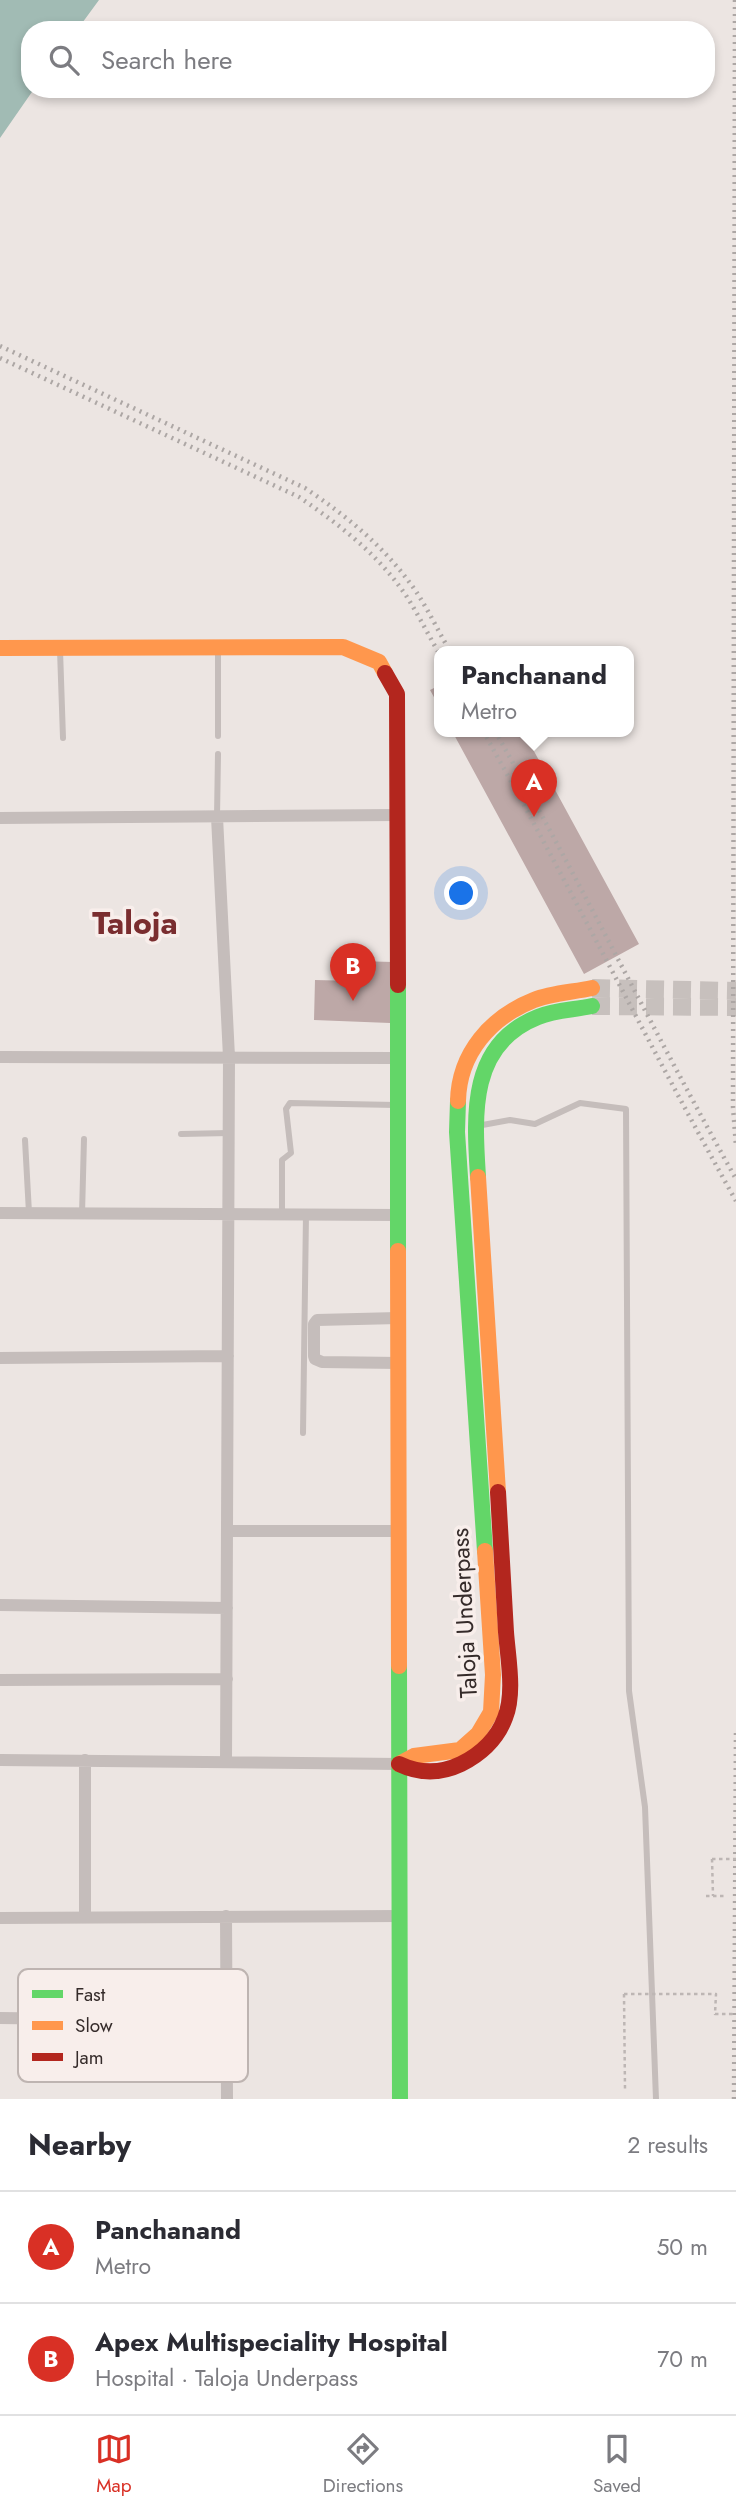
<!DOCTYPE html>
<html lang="en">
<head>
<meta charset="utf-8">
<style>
  :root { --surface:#fff; --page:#f2f2f3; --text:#2b2b33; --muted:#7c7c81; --line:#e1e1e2; --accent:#d93025 }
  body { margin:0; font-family:Jost,sans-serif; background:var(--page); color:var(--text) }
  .you { position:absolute; left:462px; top:894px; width:24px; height:24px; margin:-18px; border:5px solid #fff; border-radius:50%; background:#1a73e8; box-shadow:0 0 0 10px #1a73e833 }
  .badge { display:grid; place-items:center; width:46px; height:46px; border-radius:50%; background:var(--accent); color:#fff; font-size:23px; font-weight:700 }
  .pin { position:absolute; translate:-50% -58px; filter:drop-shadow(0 2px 4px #0008) }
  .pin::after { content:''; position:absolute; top:37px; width:24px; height:21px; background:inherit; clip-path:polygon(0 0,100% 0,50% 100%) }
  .popup { position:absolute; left:434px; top:646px; width:200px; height:91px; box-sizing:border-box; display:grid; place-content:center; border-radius:14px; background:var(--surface); filter:drop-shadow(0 2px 5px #0005); font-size:23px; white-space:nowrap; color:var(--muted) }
  .popup b { font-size:26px; color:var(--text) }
  .popup::after { content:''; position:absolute; left:50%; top:100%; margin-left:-14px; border:14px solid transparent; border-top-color:var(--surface) }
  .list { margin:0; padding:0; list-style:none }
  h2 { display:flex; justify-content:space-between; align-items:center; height:91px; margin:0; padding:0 28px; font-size:30px }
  h2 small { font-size:23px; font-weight:400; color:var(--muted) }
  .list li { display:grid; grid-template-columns:46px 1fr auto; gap:21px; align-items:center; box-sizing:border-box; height:112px; padding:0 28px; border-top:2px solid var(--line) }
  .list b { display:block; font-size:26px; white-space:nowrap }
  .list p { margin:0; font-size:23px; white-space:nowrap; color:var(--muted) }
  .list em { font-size:23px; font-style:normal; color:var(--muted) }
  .icon { flex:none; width:38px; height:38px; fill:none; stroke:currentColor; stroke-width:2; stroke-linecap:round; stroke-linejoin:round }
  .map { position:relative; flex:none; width:736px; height:2099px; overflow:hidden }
  .search { position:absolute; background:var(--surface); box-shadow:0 4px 10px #0003; left:21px; right:21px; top:21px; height:77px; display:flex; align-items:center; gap:18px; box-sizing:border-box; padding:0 24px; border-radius:28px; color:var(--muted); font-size:26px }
  .sheet { height:315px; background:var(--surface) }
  nav { display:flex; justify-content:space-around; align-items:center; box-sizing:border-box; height:98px; border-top:2px solid var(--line); background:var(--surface); font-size:19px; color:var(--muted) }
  nav a { display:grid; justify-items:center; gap:4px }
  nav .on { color:var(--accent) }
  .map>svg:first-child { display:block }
  .water { fill:#a1bbb4 }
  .building { fill:#bda8a7 }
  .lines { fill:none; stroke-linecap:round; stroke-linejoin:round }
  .secondary-tunnel { stroke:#c7c0bd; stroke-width:18; stroke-dasharray:18 9; stroke-linecap:butt }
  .path { stroke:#bdb6b4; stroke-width:2.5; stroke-dasharray:3.5 3.5; stroke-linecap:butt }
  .lane { stroke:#c5bdbb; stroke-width:6 }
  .street { stroke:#c5bdbb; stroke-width:12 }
  .fast { stroke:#63d668; stroke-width:16 }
  .slow { stroke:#ff974d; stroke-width:16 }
  .jam { stroke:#b3261e; stroke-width:16 }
  .rail { stroke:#ada7a5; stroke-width:4.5; stroke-dasharray:2 5; stroke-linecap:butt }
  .path-bridge { stroke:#bdb6b4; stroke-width:2.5; stroke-dasharray:3.5 3.5; stroke-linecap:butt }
  .labels { text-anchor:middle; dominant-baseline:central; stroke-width:7; stroke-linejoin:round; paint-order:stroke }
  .street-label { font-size:24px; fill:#352b2a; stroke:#f8eeeb }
  .district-label { font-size:32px; font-weight:bold; fill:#7a2d2f; stroke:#f8eeeb }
  .key { fill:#f8eeeb; stroke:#beb4b1; stroke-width:2 }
  .key-label { font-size:19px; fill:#352b2a }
</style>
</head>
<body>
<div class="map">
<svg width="736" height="2099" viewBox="0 0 736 2099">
  <rect width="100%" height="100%" fill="#ece5e2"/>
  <path class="water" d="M0,0H99L77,30H30V89H34L0,138Z"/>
  <path class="building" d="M440,685V708L430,690Z
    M452,731H523L639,944L584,974Z
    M356,961L393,962L390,1023L314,1020L315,980L355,981Z"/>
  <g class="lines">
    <path class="secondary-tunnel" d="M592,988L736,991
      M592,1006L736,1007"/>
    <path class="path" d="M712,1859L713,1896
      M706,1896H727
      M624,1994L625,2089"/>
    <path class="lane" d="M60,650L63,738
      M218,736V649
      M217,817L218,754
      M477,1126L510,1120L535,1124L580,1103L626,1109L629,1691L645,1807L656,2099
      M181,1134L229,1133
      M25,1140L29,1213
      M82,1214L84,1139
      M282,1214V1160L291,1153L286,1109L290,1103L396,1105
      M303,1433L306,1214"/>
    <path class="street" d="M217,817L229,1057L226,1762
      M0,818L397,815
      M0,1057L398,1058
      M0,1213L398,1215
      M398,1318L317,1320L314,1324V1356L315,1359L322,1362L399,1363
      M0,1358L228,1356
      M227,1531H399
      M0,1605L227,1608
      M0,1680L227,1679
      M0,1760L399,1764
      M226,1916L227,2099
      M85,1917V1760
      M0,1918L400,1916
      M0,2018L227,2021"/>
    <path class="fast" d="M398,985V1251
      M458,1101L457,1132L485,1551
      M478,1177C474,1114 469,1044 538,1017C555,1010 574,1010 592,1006
      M399,1666L400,2099"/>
    <path class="slow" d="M0,648L343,647L379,662L385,673
      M458,1101C459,1053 491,1017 534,1000C551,993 574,992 592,988
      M478,1177L498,1492
      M398,1251L399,1666
      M399,1764L414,1756L460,1750L478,1734L491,1712L493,1675L485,1551"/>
    <path class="jam" d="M385,673L397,694L398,985
      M399,1764C420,1774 440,1774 461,1764C481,1754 497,1739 505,1718C515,1693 508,1659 506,1632C503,1585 501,1539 498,1492"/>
    <path class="rail" d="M735,0L733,1107L736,1146
      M0,346L305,488C348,517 385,547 415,590C428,609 438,631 450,651
      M0,358L299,497C340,525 379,555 407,597C419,616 429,636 440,655
      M483,731C570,886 649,1046 736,1201
      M495,731C579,879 653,1031 736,1179
      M734,2099L736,1728"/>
    <path class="path-bridge" d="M712,1859H736
      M624,1994H716L715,2014H736"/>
  </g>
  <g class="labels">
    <g class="street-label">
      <text transform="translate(464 1613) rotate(-93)">Taloja Underpass</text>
    </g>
    <g class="district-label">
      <text x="135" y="923">Taloja</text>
    </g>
  </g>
  <rect x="18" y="1969" width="230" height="113" rx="10" class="key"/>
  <rect x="32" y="1990" width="31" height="8" fill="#63d668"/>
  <rect x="32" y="2021" width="31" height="9" fill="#ff974d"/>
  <rect x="32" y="2053" width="31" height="8" fill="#b3261e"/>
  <g class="key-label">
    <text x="75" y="2001">Fast</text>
    <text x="75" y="2032">Slow</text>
    <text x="75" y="2064">Jam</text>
  </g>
</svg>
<div class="you"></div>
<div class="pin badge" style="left:534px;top:817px">A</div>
<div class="popup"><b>Panchanand</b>Metro</div>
<div class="pin badge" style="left:353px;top:1001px">B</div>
<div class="search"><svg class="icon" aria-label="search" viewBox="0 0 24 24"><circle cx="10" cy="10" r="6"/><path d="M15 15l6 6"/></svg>Search here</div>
</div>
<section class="sheet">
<h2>Nearby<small>2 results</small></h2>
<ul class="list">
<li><span class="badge">A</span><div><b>Panchanand</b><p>Metro</p></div><em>50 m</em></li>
<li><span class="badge">B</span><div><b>Apex Multispeciality Hospital</b><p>Hospital · Taloja Underpass</p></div><em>70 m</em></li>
</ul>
</section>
<nav>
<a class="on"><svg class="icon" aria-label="map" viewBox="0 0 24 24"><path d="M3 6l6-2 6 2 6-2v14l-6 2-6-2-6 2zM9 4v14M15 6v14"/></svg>Map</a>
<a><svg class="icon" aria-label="directions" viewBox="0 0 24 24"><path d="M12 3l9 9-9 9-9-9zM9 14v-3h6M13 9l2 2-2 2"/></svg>Directions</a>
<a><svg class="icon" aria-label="saved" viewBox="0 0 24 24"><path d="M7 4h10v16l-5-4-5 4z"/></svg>Saved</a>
</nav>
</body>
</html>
